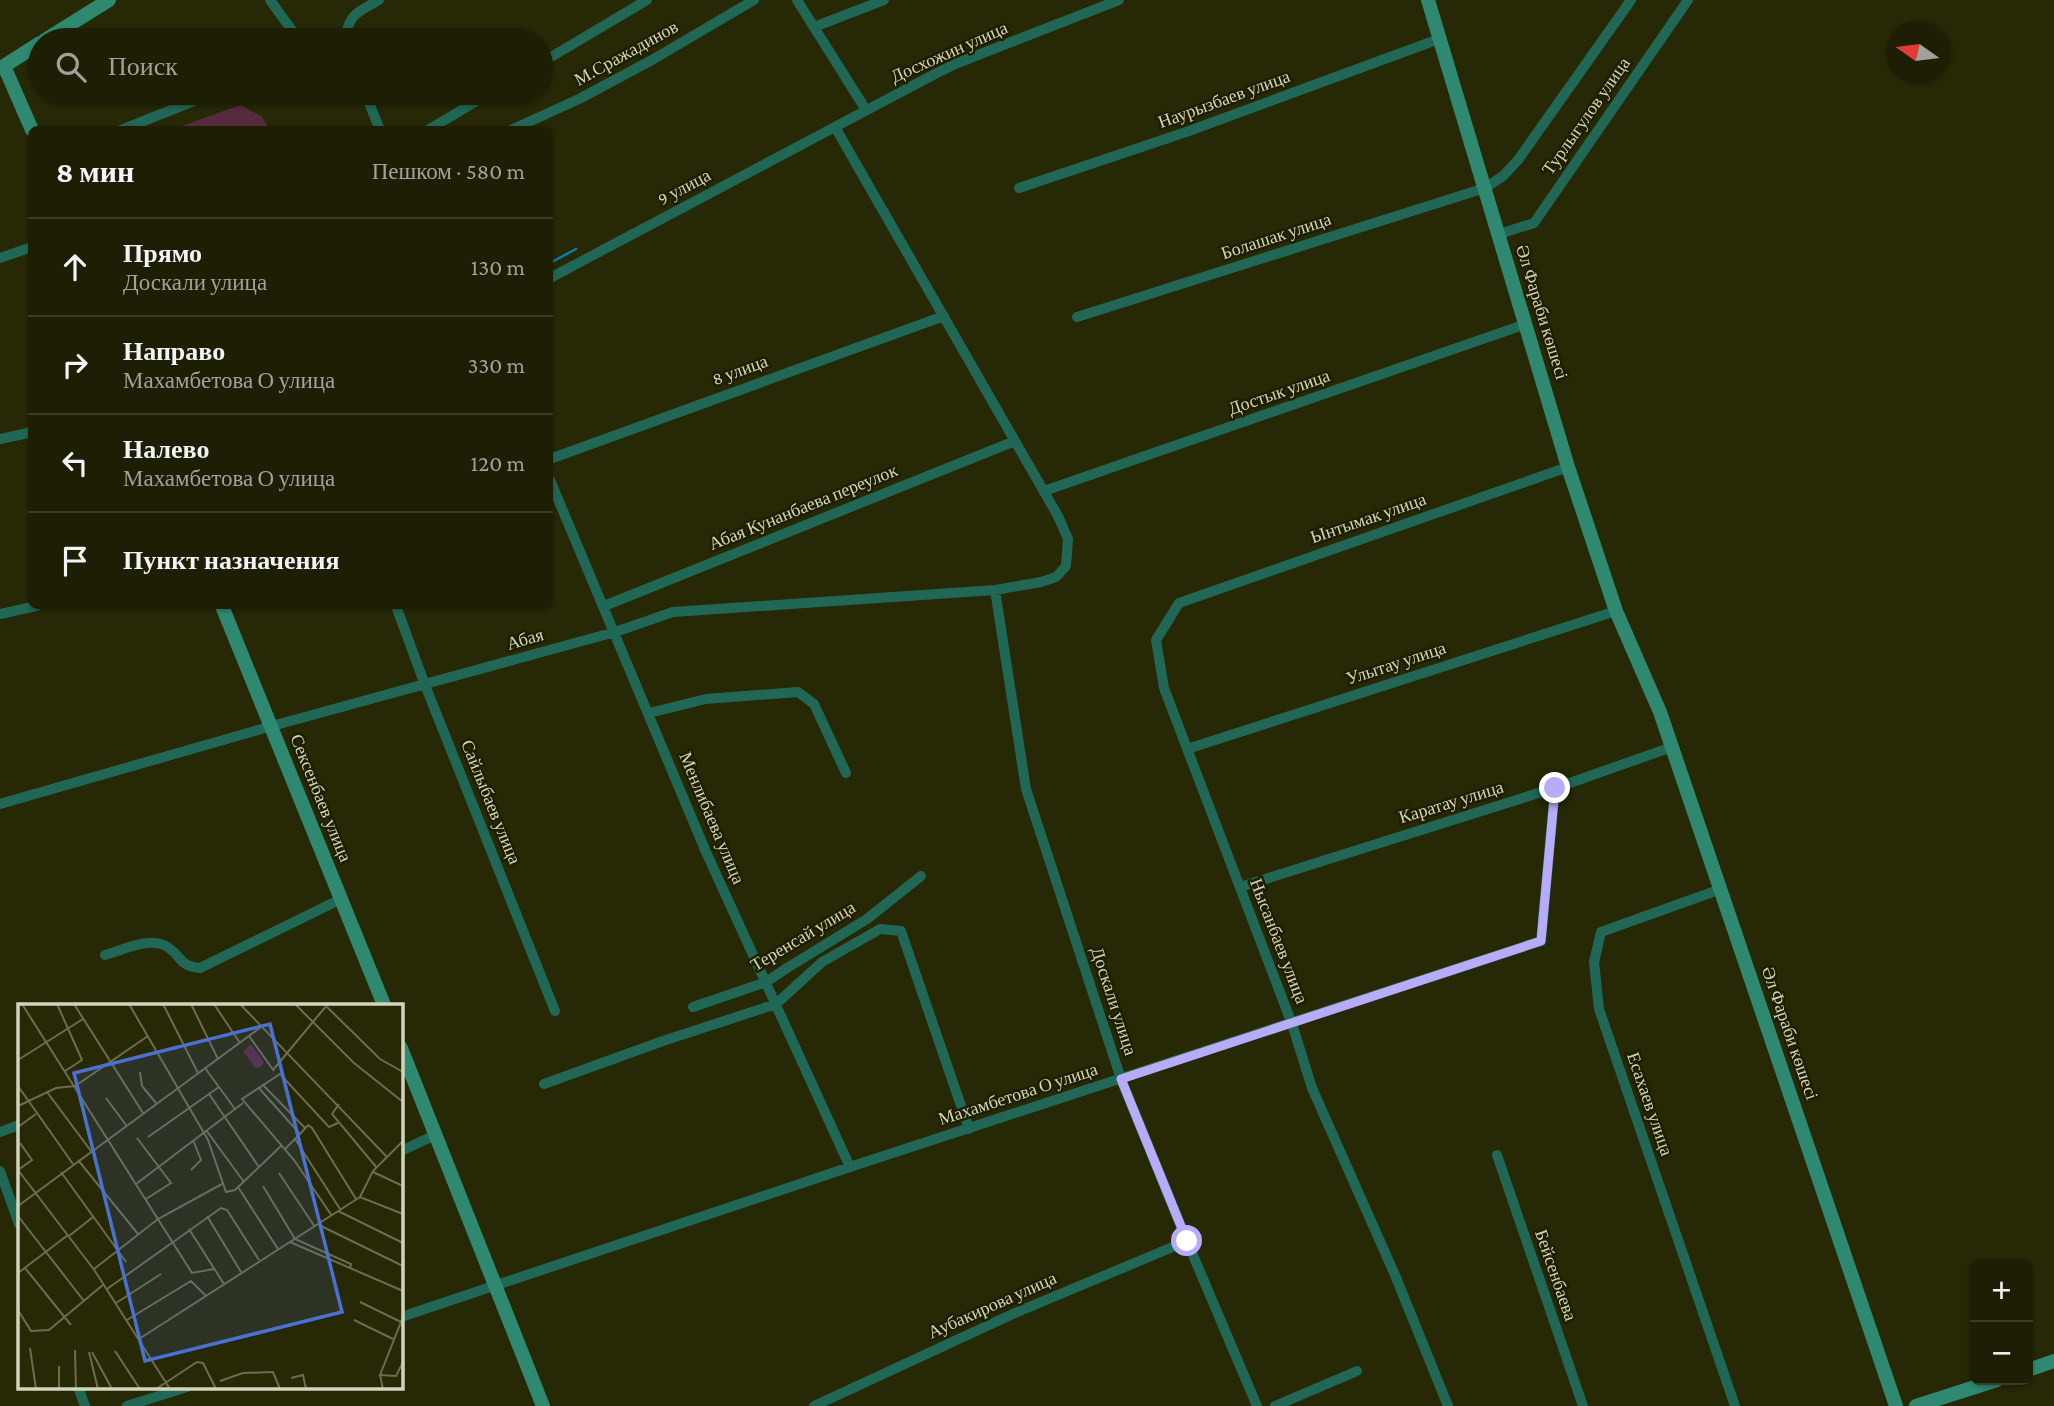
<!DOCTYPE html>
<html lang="ru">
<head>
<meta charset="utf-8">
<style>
  :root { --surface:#1d1e04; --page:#25270e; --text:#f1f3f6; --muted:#a0a29a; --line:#3b3c26 }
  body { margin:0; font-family:"Crimson Pro",serif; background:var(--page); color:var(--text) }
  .controls { position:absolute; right:21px; bottom:21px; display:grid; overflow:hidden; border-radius:10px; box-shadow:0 2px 5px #0004 }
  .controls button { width:63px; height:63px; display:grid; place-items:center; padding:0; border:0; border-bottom:2px solid var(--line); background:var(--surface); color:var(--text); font:35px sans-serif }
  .compass { position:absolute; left:1886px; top:21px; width:63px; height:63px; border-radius:50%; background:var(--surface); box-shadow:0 2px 5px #0004; rotate:284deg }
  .stop { position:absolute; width:21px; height:21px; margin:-16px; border:5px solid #b8abf7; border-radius:50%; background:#fff }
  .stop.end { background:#b8abf7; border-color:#fff; box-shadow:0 2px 7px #0008 }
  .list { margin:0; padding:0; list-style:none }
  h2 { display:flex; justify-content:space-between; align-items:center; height:91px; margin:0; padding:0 28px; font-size:30px }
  h2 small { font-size:23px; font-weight:400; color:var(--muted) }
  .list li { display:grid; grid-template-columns:46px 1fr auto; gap:21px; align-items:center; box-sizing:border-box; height:98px; padding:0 28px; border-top:2px solid var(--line) }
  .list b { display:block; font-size:26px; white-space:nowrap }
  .list p { margin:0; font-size:23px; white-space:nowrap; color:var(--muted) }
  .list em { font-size:23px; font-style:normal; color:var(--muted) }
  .icon { flex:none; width:38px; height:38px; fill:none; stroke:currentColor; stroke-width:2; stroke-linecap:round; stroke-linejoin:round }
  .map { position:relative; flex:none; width:2054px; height:1406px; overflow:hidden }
  .search { position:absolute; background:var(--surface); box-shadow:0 2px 5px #0004; left:28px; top:28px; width:525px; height:77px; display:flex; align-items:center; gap:18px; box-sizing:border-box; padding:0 24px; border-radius:38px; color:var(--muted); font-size:26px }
  .panel { position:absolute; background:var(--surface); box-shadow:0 2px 5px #0004; left:28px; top:126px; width:525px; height:483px; border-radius:10px }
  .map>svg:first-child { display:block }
  .green { fill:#562b40 }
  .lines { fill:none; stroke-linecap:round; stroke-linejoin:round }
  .stream { stroke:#037fab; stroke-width:2.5 }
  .street { stroke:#206855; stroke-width:10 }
  .secondary { stroke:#2e8970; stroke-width:14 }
  .route { stroke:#b8abf7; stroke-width:9 }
  .labels { text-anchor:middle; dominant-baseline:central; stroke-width:5; stroke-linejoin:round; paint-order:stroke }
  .street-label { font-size:18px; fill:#d2d4bc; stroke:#1e1f00 }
  .inset-road { fill:none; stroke:#6b6d4f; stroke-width:2 }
  .view { fill:#4a70d1; fill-opacity:0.15; stroke:#4a70d1; stroke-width:3.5 }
  .inset-edge { fill:none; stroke:#d2d4bc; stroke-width:3.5 }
</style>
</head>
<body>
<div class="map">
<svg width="2054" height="1406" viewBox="0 0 2054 1406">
  <rect width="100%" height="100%" fill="#272806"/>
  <path class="green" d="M240,105L261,116L270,129H174Z"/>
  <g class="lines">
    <path class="stream" d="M550,263L576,249"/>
    <path class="street" d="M270,0L299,40
      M797,0L866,110
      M814,27L884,0
      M345,40C349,13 357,13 379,0
      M541,63L647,0
      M365,93L380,130
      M121,130L214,93
      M428,130L490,93
      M511,130L579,99L652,60L754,0
      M1019,188L1189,131L1439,39
      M1499,234L1534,223L1688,0
      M0,258L32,247
      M550,278L933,75L955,64L1119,0
      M1077,317L1485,188L1503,176L1518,160L1631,0
      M0,439L32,432
      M550,459L944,316
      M550,480L706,852L850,1167
      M1044,491L1526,324
      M995,590L1026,789L1121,1079L1187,1241L1257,1406
      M396,606L425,685L555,1011
      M604,606L1015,441
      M0,614L36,606
      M649,713L706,699L798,692L814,704L846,773
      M1187,749L1616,611
      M0,804L272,726L615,632L673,612L995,590L1041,582L1056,577L1066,566L1068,539L1058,516L835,127
      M1240,887L1564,785L1672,747
      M1721,889L1601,932L1594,962L1599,1009L1735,1406
      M105,955C124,950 151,935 169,948C184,959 178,965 200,968L341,899
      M693,1007L766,982L787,968L867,919L921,876
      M544,1084L660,1042L776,1004L822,962L880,929L901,931L969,1129
      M0,1132L19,1125
      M401,1151L435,1135
      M1497,1155L1583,1406
      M0,1171L19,1224
      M401,1317L856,1165L1541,941L1555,788
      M78,1387L85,1406
      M127,1406L187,1387
      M814,1406L1015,1313L1187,1241
      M1275,1406L1357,1371
      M1448,1406L1395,1275L1312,1088L1292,1024L1164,688L1156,640L1179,603L1568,467"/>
    <path class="secondary" d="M1428,0L1568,467L1616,611L1660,712L1896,1406
      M45,40L109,0
      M32,130L4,66L40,43
      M222,606L384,1005
      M401,1048L543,1406
      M2028,1370L2054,1361
      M1916,1406L1997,1380"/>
  </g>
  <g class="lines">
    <path class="route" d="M1187,1241L1121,1079L1541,941L1555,788"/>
  </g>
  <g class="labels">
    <g class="street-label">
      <text transform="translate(949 52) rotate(-24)">Досхожин улица</text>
      <text transform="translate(626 53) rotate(-29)">М.Сражадинов</text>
      <text transform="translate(1224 99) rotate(-20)">Наурызбаев улица</text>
      <text transform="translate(1586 116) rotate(-55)">Турлыгулов улица</text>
      <text transform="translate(684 187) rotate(-28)">9 улица</text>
      <text transform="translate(1276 236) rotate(-18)">Болашак улица</text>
      <text transform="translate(1542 312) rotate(73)">Әл Фараби көшесі</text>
      <text transform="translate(740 370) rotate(-20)">8 улица</text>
      <text transform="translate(1279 392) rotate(-19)">Достык улица</text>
      <text transform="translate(803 507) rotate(-22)">Абая Кунанбаева переулок</text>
      <text transform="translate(1368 518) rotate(-19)">Ынтымак улица</text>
      <text transform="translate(525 639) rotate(-16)">Абая</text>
      <text transform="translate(1396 663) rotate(-18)">Улытау улица</text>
      <text transform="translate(321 798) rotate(68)">Сексенбаев улица</text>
      <text transform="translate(491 802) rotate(68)">Сайлыбаев улица</text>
      <text transform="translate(1451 802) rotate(-17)">Каратау улица</text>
      <text transform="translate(712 818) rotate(67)">Менлибаева улица</text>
      <text transform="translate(803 936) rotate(-31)">Теренсай улица</text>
      <text transform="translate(1279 941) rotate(69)">Нысанбаев улица</text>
      <text transform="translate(1114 1001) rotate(72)">Доскали улица</text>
      <text transform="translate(1790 1033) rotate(71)">Әл Фараби көшесі</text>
      <text transform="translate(1018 1094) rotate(-18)">Махамбетова О улица</text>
      <text transform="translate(1650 1104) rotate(71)">Есахаев улица</text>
      <text transform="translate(1556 1275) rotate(71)">Бейсенбаева</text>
      <text transform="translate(992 1305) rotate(-24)">Аубакирова улица</text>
    </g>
  </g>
  <g transform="translate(18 1004)">
    <rect width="385" height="385" fill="#272806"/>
    <path d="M233,40L246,58L243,63L237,64L225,47Z" fill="#562b40"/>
    <path class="inset-road" d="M4,0L174,269L196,265M39,0L64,56L47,67M56,0L125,109M111,0L190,136L208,188L217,186L263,142M145,0L180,69M173,0L200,55M196,0L222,39M222,0L369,153M277,0L336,59L385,98M306,0L362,55L385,68M231,32L256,67M0,56L65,15M187,64L217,105M255,66L309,1M122,68L124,82L138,99M244,80L287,124M0,82L55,160M240,83L282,130L267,145M29,88L73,147M191,90L241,163M88,94L108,121M321,100L314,110L359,164M0,102L38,84L57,82L130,32M0,123L18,110M188,126L226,178M282,130L290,121L294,124L338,195M130,133L201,83M119,134L153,179L128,195M277,135L322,205M60,156L120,230M0,166L77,267L152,385M0,166L14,156L2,139M173,166L183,156L175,136M43,168L108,258M355,168L385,182M261,169L297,223M118,180L225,99M245,182L277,235L333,260L332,264M220,183L260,245M342,193L355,167L385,137M0,202L243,23M320,207L385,239M0,212L66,297M189,212L223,268M314,212L276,156L224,95L262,70L311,123L320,119M301,221L385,262M171,225L206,280M51,232L75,213M272,238L385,287M7,264L53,321M76,265L140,215L204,180M0,269L50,231M89,285L203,204L209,206L241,256M342,298L383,318M98,299L143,270M0,306L13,327L31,326L86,280M109,316L173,277L188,292M336,316L375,335M121,335L342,193L385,210M12,344L18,385M57,346L58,385M97,347L122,385M71,348L80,385M74,348L94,385M41,362V385M362,371L385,313M273,374L285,371L288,385M202,377L225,369L255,368L262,385M138,385L179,358L185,359L198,385M365,385L362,371L378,372L385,358"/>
    <path class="view" d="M252,20L324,308L127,357L56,69Z"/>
    <rect width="385" height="385" class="inset-edge"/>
  </g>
</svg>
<div class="controls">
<button>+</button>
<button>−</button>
</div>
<svg class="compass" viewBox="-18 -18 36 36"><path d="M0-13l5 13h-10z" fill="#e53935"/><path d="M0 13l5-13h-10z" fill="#a0a29a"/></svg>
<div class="stop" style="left:1187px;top:1241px"></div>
<div class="stop end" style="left:1555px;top:788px"></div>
<div class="search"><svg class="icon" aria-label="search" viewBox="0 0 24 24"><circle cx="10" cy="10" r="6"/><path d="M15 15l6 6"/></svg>Поиск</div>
<section class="panel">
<h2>8 мин<small>Пешком · 580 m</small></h2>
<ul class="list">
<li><svg class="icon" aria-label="ahead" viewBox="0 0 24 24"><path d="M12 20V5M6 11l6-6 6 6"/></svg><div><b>Прямо</b><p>Доскали улица</p></div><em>130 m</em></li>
<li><svg class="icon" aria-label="right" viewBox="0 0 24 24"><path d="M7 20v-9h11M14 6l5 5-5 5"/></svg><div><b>Направо</b><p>Махамбетова О улица</p></div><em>330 m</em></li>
<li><svg class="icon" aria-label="left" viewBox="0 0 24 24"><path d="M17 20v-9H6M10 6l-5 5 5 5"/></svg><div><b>Налево</b><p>Махамбетова О улица</p></div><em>120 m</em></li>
<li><svg class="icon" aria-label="arrive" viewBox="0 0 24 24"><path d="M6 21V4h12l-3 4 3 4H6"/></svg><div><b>Пункт назначения</b></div></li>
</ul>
</section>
</div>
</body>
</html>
